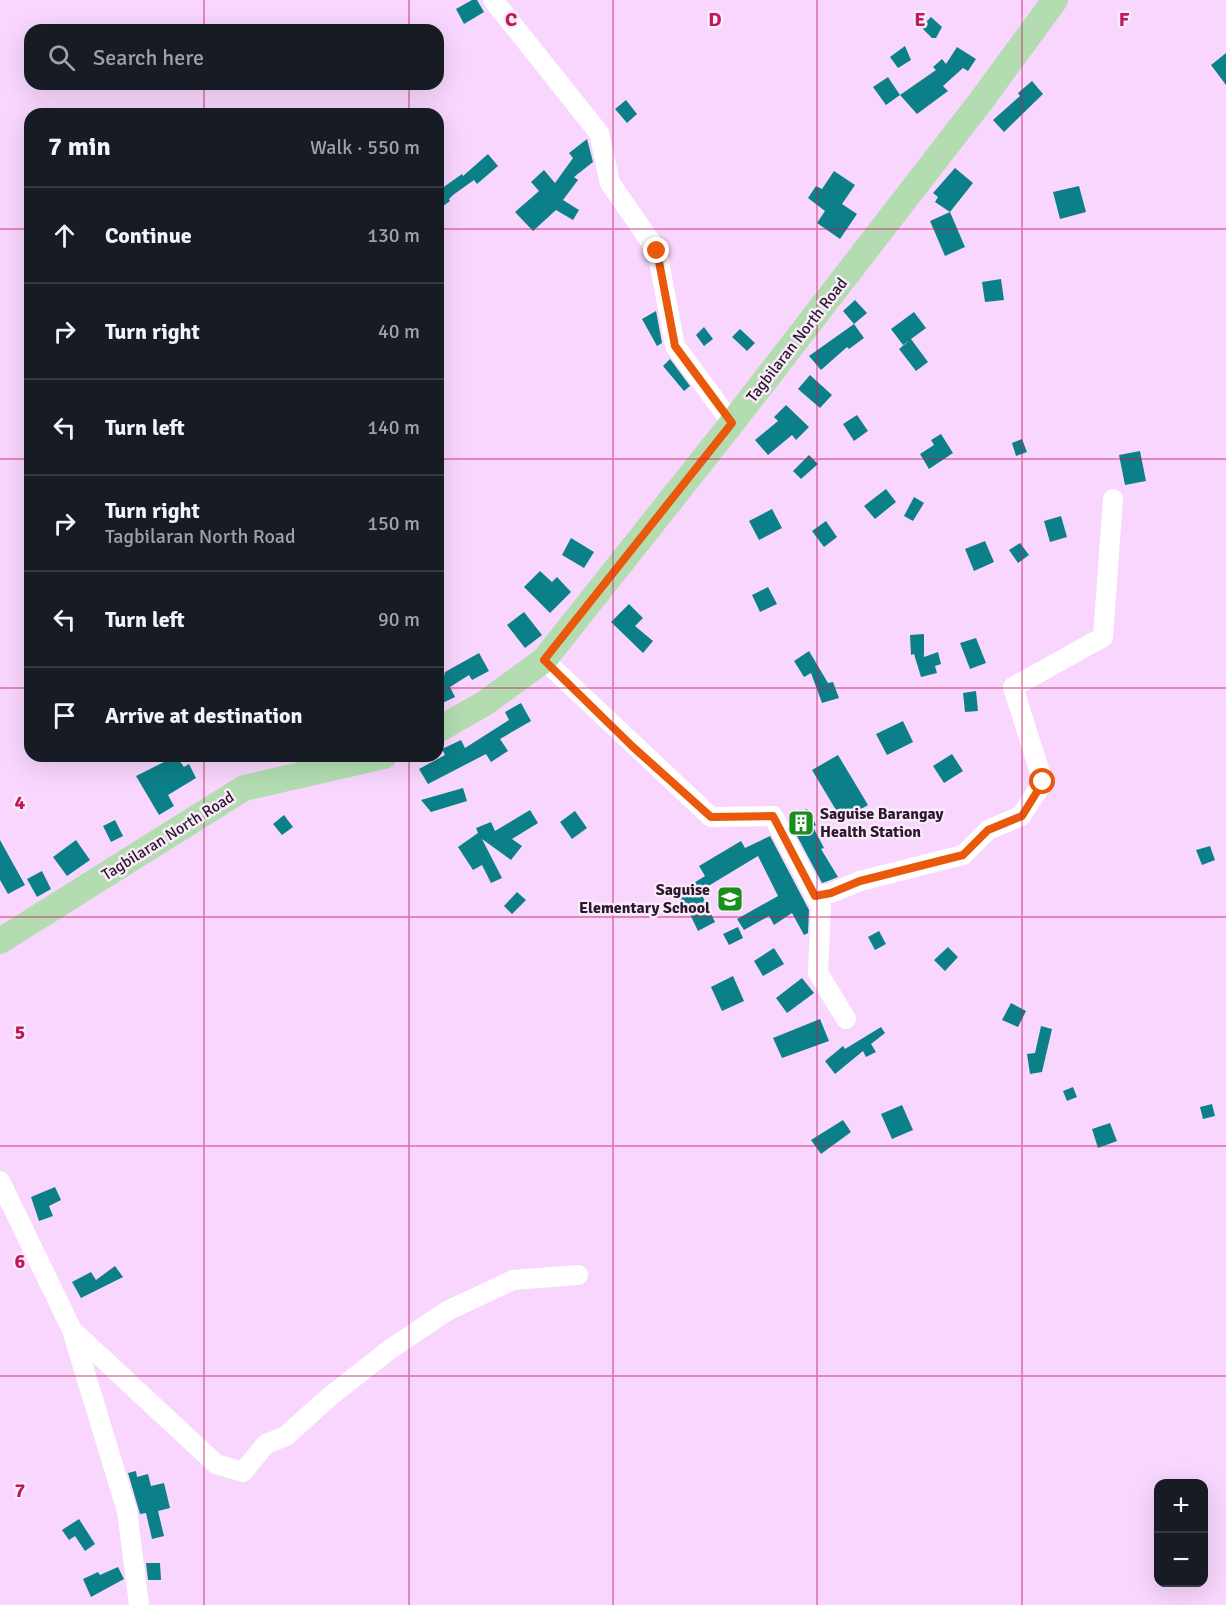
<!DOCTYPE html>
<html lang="en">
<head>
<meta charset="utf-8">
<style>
  :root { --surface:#171b24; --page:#242831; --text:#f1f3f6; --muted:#9ea1a6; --line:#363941 }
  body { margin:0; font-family:Signika,sans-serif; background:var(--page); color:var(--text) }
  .controls { position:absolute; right:18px; bottom:18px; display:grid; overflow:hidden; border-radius:12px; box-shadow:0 6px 24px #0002 }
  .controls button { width:54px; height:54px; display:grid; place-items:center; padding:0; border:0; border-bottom:2px solid var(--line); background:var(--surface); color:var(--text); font:30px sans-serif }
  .stop { position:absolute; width:18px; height:18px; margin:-14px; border:4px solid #ea580c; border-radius:50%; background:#fff }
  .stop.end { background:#ea580c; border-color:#fff; box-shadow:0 2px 6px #0008 }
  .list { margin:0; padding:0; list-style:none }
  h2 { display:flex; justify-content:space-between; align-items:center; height:78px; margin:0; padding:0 24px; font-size:26px }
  h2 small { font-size:20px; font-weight:400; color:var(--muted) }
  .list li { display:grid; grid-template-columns:39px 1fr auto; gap:18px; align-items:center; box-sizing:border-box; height:96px; padding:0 24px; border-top:2px solid var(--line) }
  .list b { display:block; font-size:22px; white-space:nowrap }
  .list p { margin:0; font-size:20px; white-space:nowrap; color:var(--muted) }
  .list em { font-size:20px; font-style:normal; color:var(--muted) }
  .icon { flex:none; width:33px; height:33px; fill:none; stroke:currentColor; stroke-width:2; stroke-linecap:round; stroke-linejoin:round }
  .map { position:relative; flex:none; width:1226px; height:1605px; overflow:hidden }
  .search { position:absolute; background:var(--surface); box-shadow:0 6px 24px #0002; left:24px; top:24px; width:420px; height:66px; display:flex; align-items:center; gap:15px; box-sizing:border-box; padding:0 21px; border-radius:18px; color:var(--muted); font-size:22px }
  .panel { position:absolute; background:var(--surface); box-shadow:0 6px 24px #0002; left:24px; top:108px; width:420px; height:654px; border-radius:18px }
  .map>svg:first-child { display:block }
  .building { fill:#0c8089 }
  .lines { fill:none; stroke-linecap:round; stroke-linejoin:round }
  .minor { stroke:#fff; stroke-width:20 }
  .major { stroke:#b3ddb1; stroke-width:26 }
  .route { stroke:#ea580c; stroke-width:8 }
  .grid { fill:none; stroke:#c2185b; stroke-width:1.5; stroke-opacity:0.55 }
  .labels { text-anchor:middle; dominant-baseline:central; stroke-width:5; stroke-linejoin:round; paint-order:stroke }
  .street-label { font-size:16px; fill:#2c172e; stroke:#f8ecf9 }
  .poi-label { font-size:16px; font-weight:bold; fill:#2c172e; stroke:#f8ecf9; text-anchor:start }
  .grid-label { font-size:20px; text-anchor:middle; font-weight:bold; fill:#c2185b; stroke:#f8ecf9; stroke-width:5; stroke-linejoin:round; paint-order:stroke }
</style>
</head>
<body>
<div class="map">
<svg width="1226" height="1605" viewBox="0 0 1226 1605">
  <rect width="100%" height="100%" fill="#f9d6fd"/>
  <path class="building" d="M472,0H477L484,12L464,24L456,9Z
    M931,17L942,27L936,38H932L921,27Z
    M905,46L911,60L898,68L890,57Z
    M957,47L976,59L968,71L963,68L943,86L948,91L917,114L900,95L936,70L933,67L942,59L946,64Z
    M1226,53V85L1211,65Z
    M888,77L900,95L886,105L873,87Z
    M1032,81L1043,94L1004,132L993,120L1020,96L1018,93Z
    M626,100L637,114L627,123L615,109Z
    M587,139L593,162L574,177L578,180L563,200L579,210L573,220L556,210L533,231L515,212L539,191L531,182L544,170L555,183L573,158L569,153Z
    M488,154L498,166L477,184L474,180L453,195L449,199L450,201L438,210V184L441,189L462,174L463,176Z
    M955,168L973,183L950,212L935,202L938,197L933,193Z
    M834,171L855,185L842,204L857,214L840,239L817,223L825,211L808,198L816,186L822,189Z
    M1079,186L1086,212L1060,219L1053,192Z
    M950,212L965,247L945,256L930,221Z
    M1001,279L1004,300L985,302L982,282Z
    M855,300L867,313L854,324L843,311Z
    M656,311L662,343L657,346L642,319Z
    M914,312L926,328L903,345L891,329Z
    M854,324L864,338L849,349L847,347L821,370L809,356Z
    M704,327L713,339L704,346L696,335Z
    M740,329L755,343L747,351L732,337Z
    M911,339L928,362L916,371L899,349Z
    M670,359L690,386L684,391L663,366Z
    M810,375L832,395L820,408L798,389Z
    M786,405L809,427L796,440L792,435L768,455L755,440L778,421L774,417Z
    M857,415L868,431L854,441L843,424Z
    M941,434L953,453L929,469L920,454L934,445L931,440Z
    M1022,439L1027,452L1016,456L1012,443Z
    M1140,451L1146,481L1125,485L1119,455Z
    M809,455L818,464L801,479L793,471Z
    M886,489L896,502L875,519L864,506Z
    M914,497L924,503L913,521L904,516Z
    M772,509L782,528L759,540L749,521Z
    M1061,516L1067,537L1050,542L1044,521Z
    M826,521L837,537L824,547L812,531Z
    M571,538L594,552L584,568L562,555Z
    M985,541L994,562L974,571L965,549Z
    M1020,543L1029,555L1018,563L1009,550Z
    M540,571L552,582L557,577L571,592L550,613L524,587Z
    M768,587L777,604L760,612L752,595Z
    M629,604L643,618L635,626L653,641L643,653L611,622Z
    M524,612L542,635L525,648L507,625Z
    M924,634V657L938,652L941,664L935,666L937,673L921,677L914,654L911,655L910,635Z
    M976,638L986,663L970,669L960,643Z
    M809,651L828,683L833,682L839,698L822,703L811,673L804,677L794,661Z
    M479,653L489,671L472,680L469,675L450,687L455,697L438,705V665L444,676L445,672Z
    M976,691L978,711L965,712L963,693Z
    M521,703L531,721L500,739L508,751L491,762L486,754L428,784L419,769L445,755L442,749L461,740L465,748L509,720L505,712Z
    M903,721L913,742L887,755L876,734Z
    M952,754L963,771L944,783L933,766Z
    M838,755L868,805L842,820L812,770Z
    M176,756L184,767L189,764L196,778L168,795L174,806L159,815L136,776Z
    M463,788L467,801L431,812L421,800Z
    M807,809L816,825L813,827L824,848L821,849L838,877L828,881L822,883L788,819Z
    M530,810L538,823L512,839L522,846L511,860L482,839L502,878L491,883L482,865L473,870L458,847L478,833L476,828L491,822L495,831Z
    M575,811L587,828L572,839L560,822Z
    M284,815L293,827L282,835L273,824Z
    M115,820L123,836L111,842L103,826Z
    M770,836L809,910L808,933L804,935L792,913L774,925L769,916L744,930L737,919L778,896L758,856L700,891L715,922L698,931L687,908L676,894L705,876L699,866L741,841L745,848Z
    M0,840L25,885L8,894L0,880Z
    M76,840L90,860L67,876L53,857Z
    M1210,846L1215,860L1202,865L1196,850Z
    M42,871L51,889L37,897L27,879Z
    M517,892L526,900L512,914L504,906Z
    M738,927L743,938L729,945L723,934Z
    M879,931L886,944L875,950L868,937Z
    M948,947L958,957L945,971L934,960Z
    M774,948L784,964L763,976L754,961Z
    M733,976L744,1001L722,1011L711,987Z
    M802,978L814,993L787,1013L776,998Z
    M1011,1003L1026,1011L1018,1027L1002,1020Z
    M820,1019L829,1041L782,1058L773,1038Z
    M1041,1026L1052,1029L1042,1072L1030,1074L1027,1054L1035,1053Z
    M881,1027L885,1033L871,1044L876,1052L866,1057L863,1051L835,1074L825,1061L843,1046L845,1049Z
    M1073,1087L1077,1097L1067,1101L1063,1091Z
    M1212,1104L1215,1116L1203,1119L1200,1107Z
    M902,1105L913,1130L892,1139L881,1114Z
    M843,1120L851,1132L821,1154L811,1140Z
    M1110,1123L1117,1141L1098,1148L1092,1129Z
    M55,1187L61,1200L49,1206L53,1216L39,1221L31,1197Z
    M115,1266L123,1277L81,1298L72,1282L91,1272L96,1280Z
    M136,1471L137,1477L148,1474L151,1486L164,1483L170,1508L158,1511L164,1536L152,1539L146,1513L140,1514L128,1473Z
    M79,1519L95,1544L85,1551L75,1536L69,1540L62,1530Z
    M146,1563H160L161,1580H148Z
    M118,1567L124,1579L91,1597L83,1579L98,1572L100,1575Z"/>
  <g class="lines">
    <path class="minor" d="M493,0L599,133L610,183L657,251L675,346L732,423
      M544,660L711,817L773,816L821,907L818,973L846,1019
      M815,896L831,893L860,881L963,855L988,830L1021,816L1043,782L1013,687L1103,637L1113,499
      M0,1181L72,1330L127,1511L139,1605
      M72,1330L216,1464L243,1472L266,1444L286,1436L328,1398L389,1350L447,1311L513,1280L578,1275"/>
    <path class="major" d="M438,730L485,703L544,660L732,423L981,101L1055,0
      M0,941L244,788L384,756"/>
  </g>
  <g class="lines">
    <path class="route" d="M657,251L675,346L732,423L544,660L633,747L711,817L773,816L815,896L831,893L860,881L963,855L988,830L1022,816L1043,782"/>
  </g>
  <path class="grid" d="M204,0V30M409,0V30M613,0V1605M817,0V1605M1022,0V1605M204,84V114M409,84V114M0,229H30M438,229H1226M0,459H30M438,459H1226M0,688H30M438,688H1226M204,756V1605M409,756V1605M0,917H1226M0,1146H1226M0,1376H1226"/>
  <defs>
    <symbol id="building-square" viewBox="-11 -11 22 22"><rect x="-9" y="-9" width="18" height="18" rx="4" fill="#188f1b" stroke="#f8ecf9"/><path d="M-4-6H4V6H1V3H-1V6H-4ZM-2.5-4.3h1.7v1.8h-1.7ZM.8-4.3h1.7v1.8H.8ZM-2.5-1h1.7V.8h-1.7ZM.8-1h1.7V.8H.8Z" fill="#fff"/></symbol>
    <symbol id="school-square" viewBox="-11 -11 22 22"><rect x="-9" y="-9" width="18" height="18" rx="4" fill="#188f1b" stroke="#f8ecf9"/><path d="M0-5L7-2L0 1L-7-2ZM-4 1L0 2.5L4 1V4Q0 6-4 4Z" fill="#fff"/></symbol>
  </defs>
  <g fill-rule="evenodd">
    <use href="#building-square" x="786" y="808" width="30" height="30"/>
    <use href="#school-square" x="715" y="884" width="30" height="30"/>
  </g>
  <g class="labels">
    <g class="street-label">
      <text transform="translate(797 340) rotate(-52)">Tagbilaran North Road</text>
      <text transform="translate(168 836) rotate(-32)">Tagbilaran North Road</text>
    </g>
    <g class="poi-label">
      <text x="820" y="814">Saguise Barangay<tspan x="820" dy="18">Health Station</tspan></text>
      <text x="710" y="890" text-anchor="end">Saguise<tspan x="710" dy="18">Elementary School</tspan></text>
    </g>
  </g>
  <g class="grid-label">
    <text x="511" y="26">C</text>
    <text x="715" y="26">D</text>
    <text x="920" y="26">E</text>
    <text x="1124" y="26">F</text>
    <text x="20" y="809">4</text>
    <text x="20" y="1039">5</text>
    <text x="20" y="1268">6</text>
    <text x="20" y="1497">7</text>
  </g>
</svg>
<div class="controls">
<button>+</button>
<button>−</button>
</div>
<div class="stop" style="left:1043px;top:782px"></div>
<div class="stop end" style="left:657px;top:251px"></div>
<div class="search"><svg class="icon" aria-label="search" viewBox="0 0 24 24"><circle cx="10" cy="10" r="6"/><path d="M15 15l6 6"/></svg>Search here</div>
<section class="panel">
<h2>7 min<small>Walk · 550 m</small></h2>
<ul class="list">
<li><svg class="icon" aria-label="ahead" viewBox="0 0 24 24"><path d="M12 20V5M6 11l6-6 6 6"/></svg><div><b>Continue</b></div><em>130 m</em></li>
<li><svg class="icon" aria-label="right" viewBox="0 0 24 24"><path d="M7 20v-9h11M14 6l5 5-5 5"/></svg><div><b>Turn right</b></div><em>40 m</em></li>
<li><svg class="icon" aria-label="left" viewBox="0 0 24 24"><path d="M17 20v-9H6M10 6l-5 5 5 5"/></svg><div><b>Turn left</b></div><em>140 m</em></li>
<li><svg class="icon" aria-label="right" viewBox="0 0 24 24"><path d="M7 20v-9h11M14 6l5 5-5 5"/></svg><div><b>Turn right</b><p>Tagbilaran North Road</p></div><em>150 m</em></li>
<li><svg class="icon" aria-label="left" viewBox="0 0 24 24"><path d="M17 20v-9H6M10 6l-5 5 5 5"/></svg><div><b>Turn left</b></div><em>90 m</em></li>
<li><svg class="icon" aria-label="arrive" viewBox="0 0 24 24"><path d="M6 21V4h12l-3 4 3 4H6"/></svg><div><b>Arrive at destination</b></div></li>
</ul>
</section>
</div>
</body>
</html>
